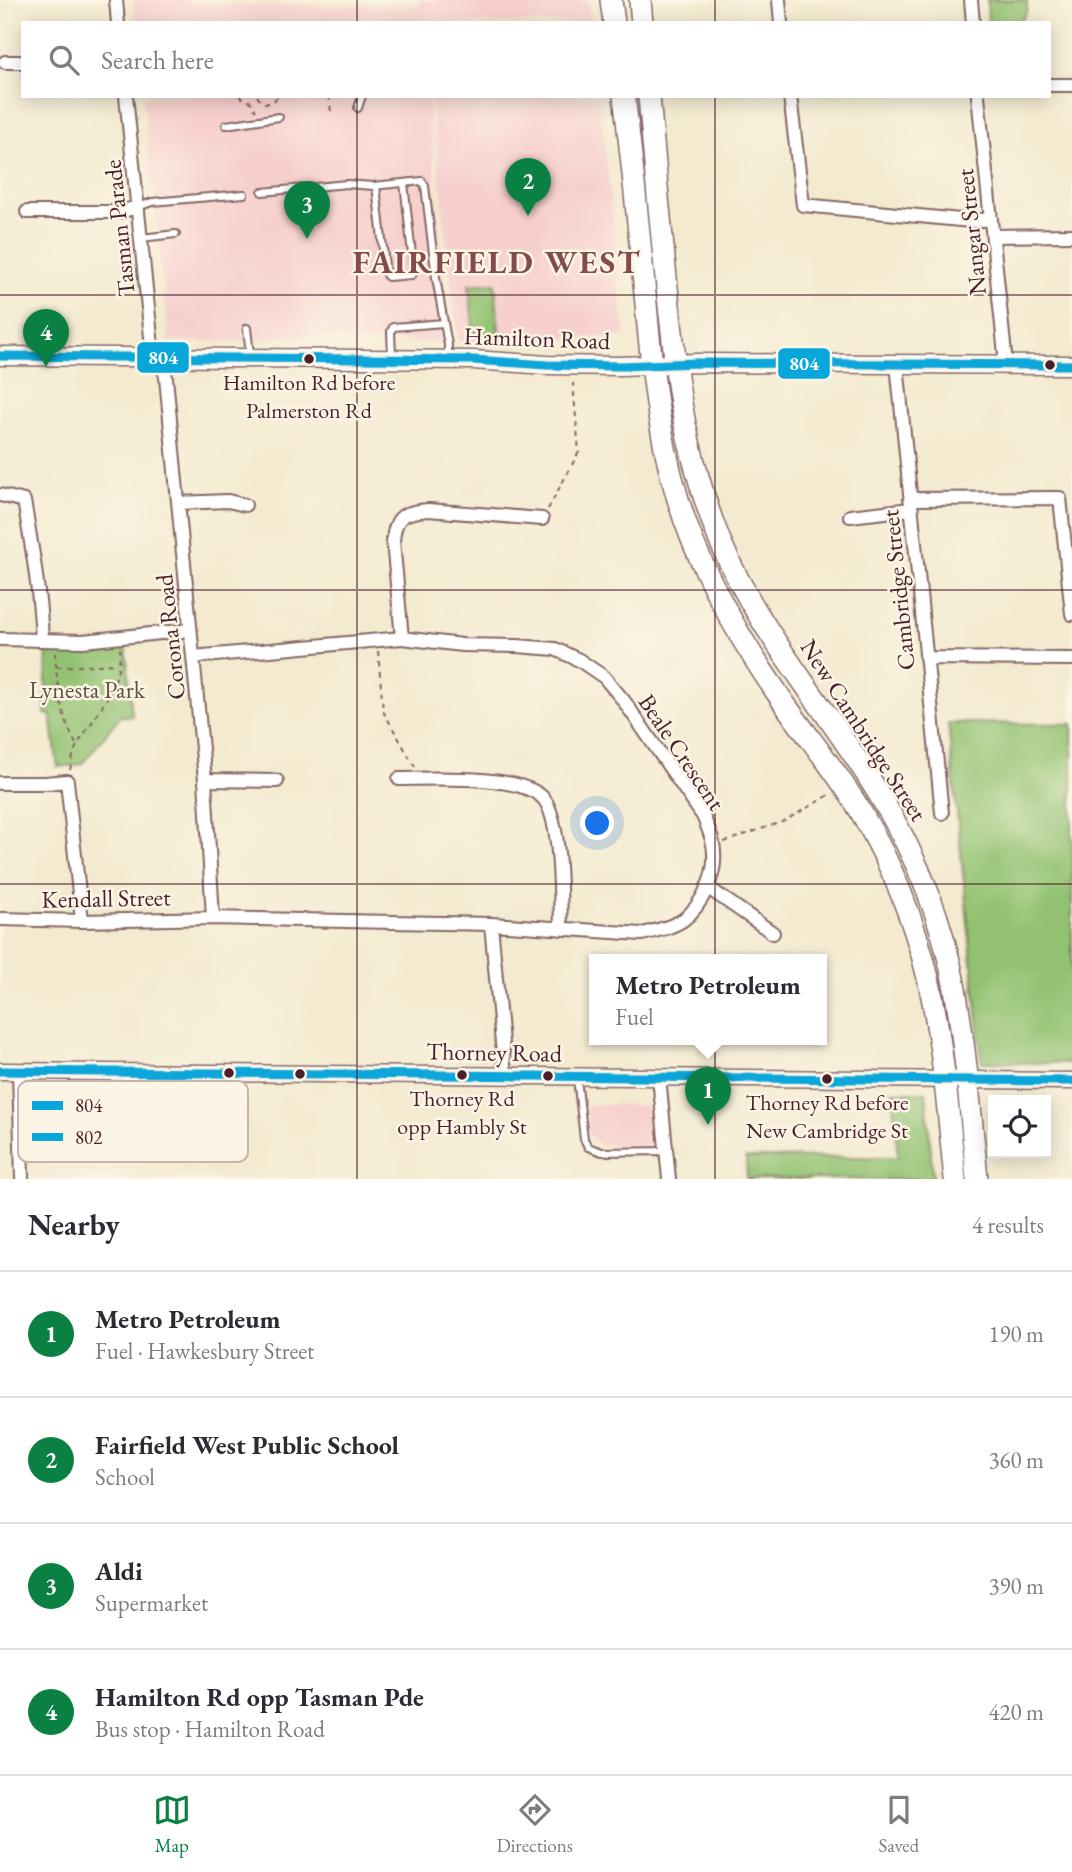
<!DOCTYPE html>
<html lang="en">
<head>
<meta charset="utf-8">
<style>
  :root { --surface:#fff; --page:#f7f7f7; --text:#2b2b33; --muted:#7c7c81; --line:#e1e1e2; --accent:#0b8043 }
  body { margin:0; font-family:"EB Garamond",serif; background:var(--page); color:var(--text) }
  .controls { position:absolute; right:21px; bottom:21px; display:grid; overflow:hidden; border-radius:0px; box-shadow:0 4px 18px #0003 }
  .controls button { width:63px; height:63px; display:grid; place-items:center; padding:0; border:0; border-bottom:2px solid var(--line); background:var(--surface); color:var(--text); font:35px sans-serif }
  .you { position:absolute; left:598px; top:824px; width:24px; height:24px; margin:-18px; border:5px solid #fff; border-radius:50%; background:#1a73e8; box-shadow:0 0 0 10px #1a73e833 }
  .badge { display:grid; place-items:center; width:46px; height:46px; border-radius:50%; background:var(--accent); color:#fff; font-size:23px; font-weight:700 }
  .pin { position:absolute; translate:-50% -58px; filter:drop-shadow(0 2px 4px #0008) }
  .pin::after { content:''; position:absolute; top:37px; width:24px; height:21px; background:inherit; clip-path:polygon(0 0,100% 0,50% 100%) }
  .popup { position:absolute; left:589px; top:954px; width:238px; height:91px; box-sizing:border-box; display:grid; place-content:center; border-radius:0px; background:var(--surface); filter:drop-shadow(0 2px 5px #0005); font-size:23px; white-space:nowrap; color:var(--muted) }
  .popup b { font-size:26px; color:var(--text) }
  .popup::after { content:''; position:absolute; left:50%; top:100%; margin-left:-14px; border:14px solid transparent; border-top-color:var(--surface) }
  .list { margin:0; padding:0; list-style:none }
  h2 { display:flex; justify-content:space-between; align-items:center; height:91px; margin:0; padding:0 28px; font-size:30px }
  h2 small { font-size:23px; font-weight:400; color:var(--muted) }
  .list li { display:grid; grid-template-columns:46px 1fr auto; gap:21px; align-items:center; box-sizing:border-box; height:126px; padding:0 28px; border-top:2px solid var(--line) }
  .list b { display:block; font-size:26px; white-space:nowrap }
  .list p { margin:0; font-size:23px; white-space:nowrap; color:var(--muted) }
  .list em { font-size:23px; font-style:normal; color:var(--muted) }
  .icon { flex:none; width:38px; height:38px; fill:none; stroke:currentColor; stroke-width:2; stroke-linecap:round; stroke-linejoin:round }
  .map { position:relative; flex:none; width:1072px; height:1179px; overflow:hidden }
  .search { position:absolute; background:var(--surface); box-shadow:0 4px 18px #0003; left:21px; right:21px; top:21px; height:77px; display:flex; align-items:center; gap:18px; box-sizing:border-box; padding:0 24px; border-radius:0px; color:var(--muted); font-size:26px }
  .sheet { height:595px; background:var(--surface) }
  nav { display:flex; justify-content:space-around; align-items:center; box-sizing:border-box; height:98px; border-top:2px solid var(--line); background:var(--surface); font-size:19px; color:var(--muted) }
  nav a { display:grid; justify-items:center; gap:4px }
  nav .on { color:var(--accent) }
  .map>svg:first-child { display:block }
  .built { fill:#f7d0ce }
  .green { fill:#92c271; stroke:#6e704e; stroke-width:2 }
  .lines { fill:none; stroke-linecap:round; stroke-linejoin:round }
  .service-casing { stroke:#856664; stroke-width:10 }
  .minor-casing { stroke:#856664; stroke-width:16 }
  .tertiary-casing { stroke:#856664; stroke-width:19 }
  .secondary-casing { stroke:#856664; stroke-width:21 }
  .trunk-casing { stroke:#856664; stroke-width:24 }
  .path { stroke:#856664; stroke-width:2; stroke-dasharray:5 5; stroke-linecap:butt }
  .service { stroke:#fff; stroke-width:6 }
  .minor { stroke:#fff; stroke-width:12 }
  .tertiary { stroke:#fff; stroke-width:16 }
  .secondary { stroke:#fff; stroke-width:18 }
  .trunk { stroke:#fff; stroke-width:21 }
  .bus-1-casing { stroke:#fcf5e5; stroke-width:14 }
  .bus-2-casing { stroke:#fcf5e5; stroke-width:14 }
  .bus-1 { stroke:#07a6db; stroke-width:9 }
  .bus-2 { stroke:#07a6db; stroke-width:9 }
  .grid { fill:none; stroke:#4a1f2b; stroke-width:2; stroke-opacity:0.55 }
  .bus-dot { fill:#4a1f2b; stroke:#fcf5e5; stroke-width:2.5 }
  .labels { text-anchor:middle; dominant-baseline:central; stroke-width:5; stroke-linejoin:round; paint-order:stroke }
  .bus-label { font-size:22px; fill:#4a1f2b; stroke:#fcf5e5 }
  .street-label { font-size:24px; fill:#4a1f2b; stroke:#fcf5e5 }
  .park-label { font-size:24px; fill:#605040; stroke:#fcf5e5 }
  .district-label { font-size:32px; font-weight:bold; letter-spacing:2px; fill:#834c4a; stroke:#fcf5e5 }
  .key { fill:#fcf5e5; stroke:#c7b5ad; stroke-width:2 }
  .key-label { font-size:19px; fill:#4a1f2b }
  .line-badge { stroke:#fcf5e5; stroke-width:2.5 }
  .badge-label { font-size:19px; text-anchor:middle; font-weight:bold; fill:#fff }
</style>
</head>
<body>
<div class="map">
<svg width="1072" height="1179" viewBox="0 0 1072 1179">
  <rect width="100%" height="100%" fill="#fcf5e5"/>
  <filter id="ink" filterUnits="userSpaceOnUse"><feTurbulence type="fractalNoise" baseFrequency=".0143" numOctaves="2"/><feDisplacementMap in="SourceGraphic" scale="14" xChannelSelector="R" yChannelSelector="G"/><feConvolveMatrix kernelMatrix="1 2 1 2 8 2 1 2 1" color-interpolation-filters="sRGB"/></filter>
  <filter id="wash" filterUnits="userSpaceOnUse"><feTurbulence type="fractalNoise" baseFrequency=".00686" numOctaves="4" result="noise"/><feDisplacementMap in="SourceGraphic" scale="28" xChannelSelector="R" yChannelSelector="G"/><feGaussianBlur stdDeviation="1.57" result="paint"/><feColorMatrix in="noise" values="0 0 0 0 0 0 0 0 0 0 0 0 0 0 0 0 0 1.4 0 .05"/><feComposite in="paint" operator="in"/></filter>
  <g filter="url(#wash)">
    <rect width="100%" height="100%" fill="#f3eacf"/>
    <path class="built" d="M133,0H190L191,4L419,6V0H588L591,23H135Z
      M143,96H428L449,340L434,342L348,341L338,336H281L257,342L169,341Z
      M430,96H599L625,336L458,342Z
      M591,1104L644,1105L649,1109L652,1142L648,1146L601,1145L589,1136L586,1108Z"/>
    <path class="green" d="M987,0H1027V10L1020,23H988Z
      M495,283L499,333L474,335L469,285Z
      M126,646L132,716H120L82,764L58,767L51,715L45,714L47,647Z
      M948,723L1072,724V1063L982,1062Z
      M892,1092H926L933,1179H747L746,1158L898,1157Z"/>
  </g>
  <g filter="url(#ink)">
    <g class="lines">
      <defs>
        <path id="service" d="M358,108L362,96
          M226,125L279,117
          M376,186L386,275L388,277L412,275L414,272L404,183
          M262,192L347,184L373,186L422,181L425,186L436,278L448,345V358
          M138,207L152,202L244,194
          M141,238L176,234
          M247,328L250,355
          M392,357L391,331L393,327L444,323
          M577,1078L584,1139L588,1147L602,1152L666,1151"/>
        <path id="minor" d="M116,0L118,23
          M779,0L781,23
          M971,0L973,23
          M5,62H23
          M1049,85H1072
          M126,96L153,356L165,372L166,378L205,780L213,918
          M790,96L803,205L971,221L991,219
          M978,96L1006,364
          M27,212H119L138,207
          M994,236L1072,235
          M897,364L942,813
          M0,495L24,501C32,547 40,593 42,640
          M910,499L1060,498L1072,614
          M178,503L228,501L245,505
          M850,516L911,509
          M402,638L393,541C395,516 403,512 428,510L542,519
          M0,639L83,641L190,630
          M926,658L1072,659
          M399,779C433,779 517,774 542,797C562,816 560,901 561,929
          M205,780L277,781
          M0,783H45L67,781L82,921
          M707,887L773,933
          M0,919L82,921L213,918L345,921L491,924L642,934C655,931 671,928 683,920C702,906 716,875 714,853C714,840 708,828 703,816L624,701L604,677L579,660L555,649L517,646L462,645L402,638L193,657
          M491,924L505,1075
          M19,1071L22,1179
          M659,1077L669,1179"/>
        <path id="tertiary" d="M0,1071L1072,1081"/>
        <path id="secondary" d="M0,356L473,360L547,365L621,366L696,363L1072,365"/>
        <path id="trunk" d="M611,0L614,23
          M640,0L642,23
          M624,96C633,165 639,235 646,304C653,384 662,466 693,542C717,599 748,652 784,703C809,739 839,774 861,812C891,863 914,920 928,978C943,1044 948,1112 955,1179
          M649,96C655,169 662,242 670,315C673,338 675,362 678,384C685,434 701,494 720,541C760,636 828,708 880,796C916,855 943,921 955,989C966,1052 971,1116 977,1179"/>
      </defs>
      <use href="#service" class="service-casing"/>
      <use href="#minor" class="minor-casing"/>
      <use href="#tertiary" class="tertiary-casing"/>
      <use href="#secondary" class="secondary-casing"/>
      <use href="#trunk" class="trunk-casing"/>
      <path class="path" d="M239,96L251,102L256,111
        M257,96C263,106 272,105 278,96
        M316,96H322
        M329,96L331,112
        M548,509L579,452L573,383
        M378,651L383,711L415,767
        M55,652C57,684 60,715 76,744
        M57,667L117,664
        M70,770C72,762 73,751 78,744C97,712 120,689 120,649
        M724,842L784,821L829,795"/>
      <use href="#service" class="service"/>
      <use href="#minor" class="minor"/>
      <use href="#tertiary" class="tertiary"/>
      <use href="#secondary" class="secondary"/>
      <use href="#trunk" class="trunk"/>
      <defs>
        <path id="bus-1" d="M0,356L473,360L547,365L621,366L696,363L1072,365"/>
        <path id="bus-2" d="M0,1071L1072,1081"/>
      </defs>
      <use href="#bus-1" class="bus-1-casing"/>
      <use href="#bus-2" class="bus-2-casing"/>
      <use href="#bus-1" class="bus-1"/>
      <use href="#bus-2" class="bus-2"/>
    </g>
  </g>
  <path class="grid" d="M357,0V23M715,0V23M357,96V1179M715,96V1179M0,295H1072M0,590H1072M0,884H1072"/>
  <g class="bus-dot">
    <circle cx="309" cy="359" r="6"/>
    <circle cx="1050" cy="365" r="6"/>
    <circle cx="229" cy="1073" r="6"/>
    <circle cx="300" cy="1074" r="6"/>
    <circle cx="462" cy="1075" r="6"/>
    <circle cx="548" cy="1076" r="6"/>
    <circle cx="827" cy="1079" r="6"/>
  </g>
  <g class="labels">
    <g class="bus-label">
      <text x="309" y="382">Hamilton Rd before<tspan x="309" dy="28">Palmerston Rd</tspan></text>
      <text x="462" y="1098">Thorney Rd<tspan x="462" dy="28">opp Hambly St</tspan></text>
      <text x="827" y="1102">Thorney Rd before<tspan x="827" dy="28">New Cambridge St</tspan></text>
    </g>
    <g class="street-label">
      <text transform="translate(119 228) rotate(-96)">Tasman Parade</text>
      <text transform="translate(971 232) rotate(-96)">Nangar Street</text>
      <text transform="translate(537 338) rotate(2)">Hamilton Road</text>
      <text transform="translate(898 590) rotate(-96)">Cambridge Street</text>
      <text transform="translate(170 637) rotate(-96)">Corona Road</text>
      <text transform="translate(864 730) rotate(57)">New Cambridge Street</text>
      <text transform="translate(682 752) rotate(56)">Beale Crescent</text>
      <text transform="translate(106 898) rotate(-1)">Kendall Street</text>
      <text transform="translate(494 1052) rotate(1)">Thorney Road</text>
    </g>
    <g class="park-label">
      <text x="87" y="689">Lynesta Park</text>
    </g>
    <g class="district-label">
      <text x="497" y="262">FAIRFIELD WEST</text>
    </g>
  </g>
  <rect x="18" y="1081" width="230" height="81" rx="10" class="key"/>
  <rect x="32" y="1101" width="31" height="9" fill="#07a6db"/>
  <rect x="32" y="1133" width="31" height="8" fill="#07a6db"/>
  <g class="key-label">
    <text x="75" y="1112">804</text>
    <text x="75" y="1144">802</text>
  </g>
  <g class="line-badge">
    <rect x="136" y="341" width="54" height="33" rx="7" fill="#07a6db"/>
    <rect x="777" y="347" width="54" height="33" rx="7" fill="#07a6db"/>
  </g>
  <g class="badge-label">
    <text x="163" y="364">804</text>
    <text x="804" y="370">804</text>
  </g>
</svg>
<div class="controls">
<button><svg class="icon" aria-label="locate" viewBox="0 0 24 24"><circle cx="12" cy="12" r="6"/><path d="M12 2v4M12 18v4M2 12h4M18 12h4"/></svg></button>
</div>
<div class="you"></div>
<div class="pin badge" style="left:708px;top:1125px">1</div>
<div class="popup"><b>Metro Petroleum</b>Fuel</div>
<div class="pin badge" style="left:528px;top:216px">2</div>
<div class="pin badge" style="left:307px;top:239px">3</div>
<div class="pin badge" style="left:46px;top:367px">4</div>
<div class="search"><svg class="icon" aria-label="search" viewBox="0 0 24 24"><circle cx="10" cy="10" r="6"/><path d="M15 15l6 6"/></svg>Search here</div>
</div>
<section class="sheet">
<h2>Nearby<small>4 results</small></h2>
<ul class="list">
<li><span class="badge">1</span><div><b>Metro Petroleum</b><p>Fuel · Hawkesbury Street</p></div><em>190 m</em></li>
<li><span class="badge">2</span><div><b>Fairfield West Public School</b><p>School</p></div><em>360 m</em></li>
<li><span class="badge">3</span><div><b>Aldi</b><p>Supermarket</p></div><em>390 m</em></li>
<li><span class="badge">4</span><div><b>Hamilton Rd opp Tasman Pde</b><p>Bus stop · Hamilton Road</p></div><em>420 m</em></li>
</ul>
</section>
<nav>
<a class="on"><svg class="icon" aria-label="map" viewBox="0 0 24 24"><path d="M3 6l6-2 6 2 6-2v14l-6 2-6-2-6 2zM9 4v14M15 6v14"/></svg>Map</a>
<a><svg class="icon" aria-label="directions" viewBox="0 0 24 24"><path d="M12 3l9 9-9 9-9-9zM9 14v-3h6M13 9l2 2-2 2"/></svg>Directions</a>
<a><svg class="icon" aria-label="saved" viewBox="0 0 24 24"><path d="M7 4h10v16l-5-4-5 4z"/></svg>Saved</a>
</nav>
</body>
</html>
